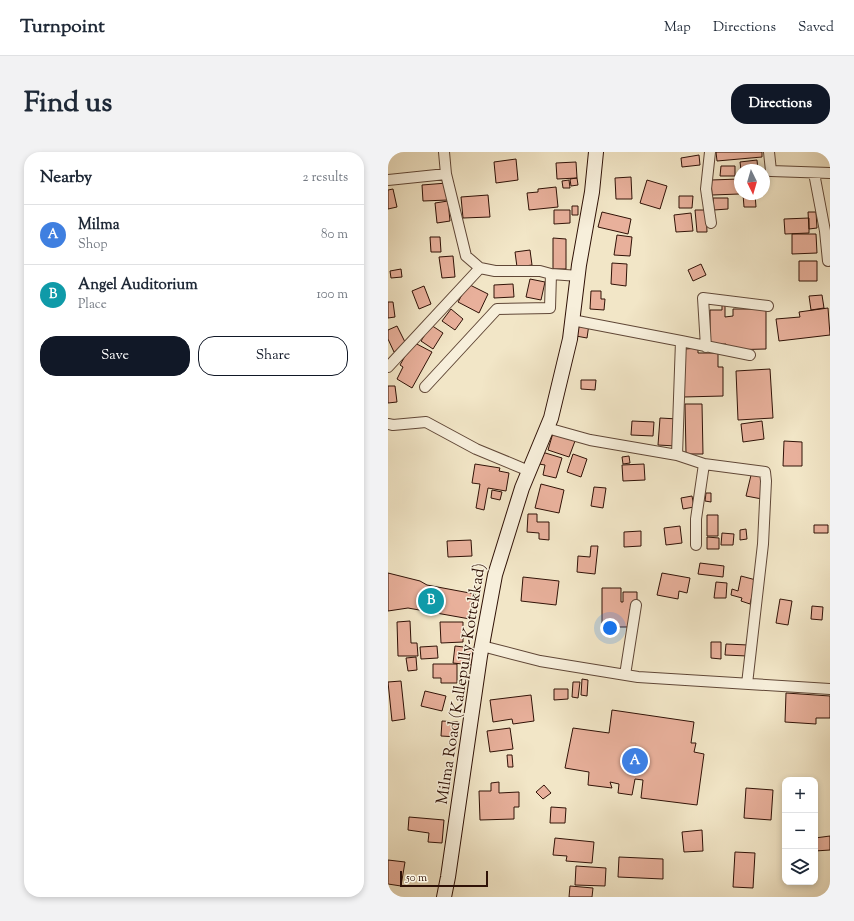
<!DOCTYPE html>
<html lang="en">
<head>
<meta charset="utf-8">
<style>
  :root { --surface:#fff; --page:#f2f2f3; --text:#1f2937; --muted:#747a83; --line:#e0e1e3; --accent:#111827 }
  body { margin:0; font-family:"Sorts Mill Goudy",serif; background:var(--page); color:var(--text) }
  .controls { position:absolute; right:12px; bottom:12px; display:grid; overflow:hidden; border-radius:8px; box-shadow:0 2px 6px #0003 }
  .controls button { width:36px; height:36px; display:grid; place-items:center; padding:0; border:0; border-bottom:1px solid var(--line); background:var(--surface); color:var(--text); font:20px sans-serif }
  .compass { position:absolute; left:346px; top:12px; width:36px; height:36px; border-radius:50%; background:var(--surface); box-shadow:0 2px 6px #0003; rotate:175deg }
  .scale { position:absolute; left:12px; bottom:10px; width:88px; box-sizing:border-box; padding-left:4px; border:2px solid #301207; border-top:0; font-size:11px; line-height:14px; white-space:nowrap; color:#301207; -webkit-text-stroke:3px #f7efdb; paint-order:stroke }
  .you { position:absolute; left:222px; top:476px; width:14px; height:14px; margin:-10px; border:3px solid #fff; border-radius:50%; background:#1a73e8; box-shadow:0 0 0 6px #1a73e833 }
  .badge { display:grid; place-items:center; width:26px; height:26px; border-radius:50%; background:var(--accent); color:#fff; font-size:13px; font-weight:700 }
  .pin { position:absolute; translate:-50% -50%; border:2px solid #fff; box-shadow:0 1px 4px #0006 }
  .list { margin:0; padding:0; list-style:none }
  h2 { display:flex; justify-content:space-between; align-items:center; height:52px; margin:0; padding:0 16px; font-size:17px }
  h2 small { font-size:13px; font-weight:400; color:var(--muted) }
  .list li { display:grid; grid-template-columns:26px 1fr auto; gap:12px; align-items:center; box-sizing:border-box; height:60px; padding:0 16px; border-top:1px solid var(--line) }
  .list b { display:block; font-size:15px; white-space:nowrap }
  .list p { margin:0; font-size:13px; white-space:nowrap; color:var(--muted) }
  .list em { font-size:13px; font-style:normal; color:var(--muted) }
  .actions { display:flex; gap:8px; padding:12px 16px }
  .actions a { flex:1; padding:9px 0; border:1px solid var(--accent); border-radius:16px; text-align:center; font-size:14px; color:var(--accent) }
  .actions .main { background:var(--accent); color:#fff }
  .icon { flex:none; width:22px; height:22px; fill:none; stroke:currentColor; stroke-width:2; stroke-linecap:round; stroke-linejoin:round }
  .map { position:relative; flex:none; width:442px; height:745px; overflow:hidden; border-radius:16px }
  header { display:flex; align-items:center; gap:24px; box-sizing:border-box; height:56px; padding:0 20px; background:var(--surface); border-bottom:1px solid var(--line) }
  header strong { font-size:19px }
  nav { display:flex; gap:22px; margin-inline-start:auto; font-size:14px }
  .intro { display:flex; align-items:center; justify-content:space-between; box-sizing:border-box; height:96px; padding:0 24px }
  h1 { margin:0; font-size:28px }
  .button { padding:10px 18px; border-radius:16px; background:var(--accent); color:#fff; font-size:14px; font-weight:700 }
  main { display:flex; gap:24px; padding:0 24px }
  aside { flex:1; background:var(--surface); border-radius:16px; box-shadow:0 2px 6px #0003 }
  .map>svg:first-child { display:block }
  .building { fill:#e8b09b; stroke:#301207 }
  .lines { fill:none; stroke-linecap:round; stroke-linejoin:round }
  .minor-casing { stroke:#604737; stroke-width:12 }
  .secondary-casing { stroke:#301207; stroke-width:16 }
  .minor { stroke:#f7efdb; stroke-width:10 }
  .secondary { stroke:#f7efdb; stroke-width:14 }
  .labels { text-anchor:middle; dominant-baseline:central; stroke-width:3; stroke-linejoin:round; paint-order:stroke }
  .street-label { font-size:16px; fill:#301207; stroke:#f7efdb }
</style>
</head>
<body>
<header>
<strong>Turnpoint</strong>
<nav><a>Map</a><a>Directions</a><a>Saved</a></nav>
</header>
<div class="intro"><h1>Find us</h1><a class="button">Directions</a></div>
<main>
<aside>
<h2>Nearby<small>2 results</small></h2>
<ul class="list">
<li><span class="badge" style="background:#3f7fe0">A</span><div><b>Milma</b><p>Shop</p></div><em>80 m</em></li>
<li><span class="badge" style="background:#0f9aa8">B</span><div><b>Angel Auditorium</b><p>Place</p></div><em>100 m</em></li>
</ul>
<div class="actions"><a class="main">Save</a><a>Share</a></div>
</aside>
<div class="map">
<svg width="442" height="745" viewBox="0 0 442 745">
  <rect width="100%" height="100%" fill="#f2e6c7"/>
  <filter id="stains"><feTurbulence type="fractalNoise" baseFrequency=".005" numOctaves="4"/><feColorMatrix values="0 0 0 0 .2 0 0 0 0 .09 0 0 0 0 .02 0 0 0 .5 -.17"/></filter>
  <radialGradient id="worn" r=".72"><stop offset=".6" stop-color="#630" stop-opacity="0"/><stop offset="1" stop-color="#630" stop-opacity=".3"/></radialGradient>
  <path class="building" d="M328,0H374V5L329,9Z
    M311,3L312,13L294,15L293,6Z
    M128,7L130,28L108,31L106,10Z
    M369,8L370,18H353L352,10Z
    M188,10L189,26L169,27L168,11Z
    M333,14H347V24H332Z
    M243,25L244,47H228L227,26Z
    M189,26L190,33L183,34L182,27Z
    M351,27V42L324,43L323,28Z
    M181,28L182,36H175L174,29Z
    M259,28L279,34L272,57L252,51Z
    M59,31L60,48L35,49L34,33Z
    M168,35L170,55L141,58L139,41L150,40V37Z
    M5,37L9,55L0,57V38Z
    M355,42H367L368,55H356Z
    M100,43L102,65L75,66L73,45Z
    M291,44H305L304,56H291Z
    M325,46H340V57L326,58Z
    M60,49L62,69L49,71L47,51Z
    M184,54H190V63H184Z
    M166,58H182V71L166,72Z
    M307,58H318L319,80H309Z
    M214,60L243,67L240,82L210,75Z
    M420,60H428L429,76L421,77Z
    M303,61L305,79L288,80L286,63Z
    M421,66V81L397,82L396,67Z
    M404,82H428L429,101L404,102Z
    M229,83L244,85L242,104L226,103Z
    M42,85H52L53,100H43Z
    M165,86L178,87V117H165Z
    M142,98L144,113L129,115L127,100Z
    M65,104L67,125L54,126L51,105Z
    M411,109H429V129H411Z
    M224,111L239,112L238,134L223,132Z
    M313,112L318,123L305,129L300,118Z
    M13,117L14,125L3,126L2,119Z
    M142,127L157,130L153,148L138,145Z
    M80,132L100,142L91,161L70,150Z
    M125,132L126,145L106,146V133Z
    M36,134L43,152L31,157L24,139Z
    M203,139H213V147H217L216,158L202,157Z
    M434,143L436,156L423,158L421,144Z
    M0,150H5L7,165L0,166Z
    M334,150H337V165L345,164V157H378V197L338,198V192L322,193V158H334Z
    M440,156L442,183L391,189L388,167L412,165L411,160Z
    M63,157L75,167L67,178L54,169Z
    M190,170L201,172L199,186L188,184Z
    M43,173L55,181L45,197L33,189Z
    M9,174L19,194L6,200L0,187V178Z
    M25,190L44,200L24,236L9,227L15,215L12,213Z
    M310,196V201H330V215H335V244L295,245L297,197Z
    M382,217L385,266L350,268L348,219Z
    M193,228H208L207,238L193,237Z
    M0,234H7L9,250L0,251Z
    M297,252H314L315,302H298Z
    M272,266L290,267L288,294L270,293Z
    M244,269L266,270L265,284L243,283Z
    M374,269L376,287L355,290L353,272Z
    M165,281L187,289L181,305L160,298Z
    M396,289L414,290V314H395Z
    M154,300L174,306L168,326L155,323L157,313L151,312Z
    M185,302L199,307L193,325L179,320Z
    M241,304L242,311L235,312L234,305Z
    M87,312L112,316L111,319L121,321L118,339L100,336L96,358L88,356L92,332L84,331Z
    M256,312L257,328L235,329L234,313Z
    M364,319L379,323L374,347L358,344Z
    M153,332L176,338L171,361L147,356Z
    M206,335L218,336L215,356L203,354Z
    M104,338L114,340L112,348L103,346Z
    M318,341H323V350L317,349Z
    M304,344L306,355L295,357L293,346Z
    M140,362H149V370H161V388L151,387V381L139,380Z
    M319,363H330V384H319Z
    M426,373H440V381H426Z
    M292,374L294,391L278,393L276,376Z
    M358,377L359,387L352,388V378Z
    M253,379V394L236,395V380Z
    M334,381L346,382L345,393H333Z
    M319,385L331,386V397H319Z
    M83,388L84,404L60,405L59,389Z
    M203,394H210L207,422L189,420L190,404L202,405Z
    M312,411L336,414L335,425L310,422Z
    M0,421L32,429L39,433L87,442L82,467L20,456L0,459Z
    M274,421L302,426L299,441L291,439L290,447L269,443Z
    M353,424L368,428L362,452L353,449L354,446L343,443L344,437L350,439Z
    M135,425L171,429L168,453L133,449Z
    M328,430L339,431L338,446H326Z
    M214,436H233V450H235V440H249V457H242L241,475H214Z
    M392,447L404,449L400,473L388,471Z
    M424,454L435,455L434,468L423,467Z
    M22,469L23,491H29L30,504H10L9,470Z
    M52,470H75V490L53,491Z
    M323,490H333V507L323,506Z
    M338,492L360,493L359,504L337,503Z
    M49,494L50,506L33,507L32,495Z
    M67,494L85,496L84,513L65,511Z
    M28,505L29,518L20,519L18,506Z
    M45,512H69V531H53V526H45Z
    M194,527L200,528L199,544L193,543Z
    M13,529L17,567L4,569L0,530Z
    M185,530H192L190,546L184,545Z
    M166,537H180V547L166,548Z
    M37,539L58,544L54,559L33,554Z
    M398,541L442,544V566H428V572L397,570Z
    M143,543L146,569L125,572L124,567L105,570L102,548Z
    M224,558L306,570L303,591H308L306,600L316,602L309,653L253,646L255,628L247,627L244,643L230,641L231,632L222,630L224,636L200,633L201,620L177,616L185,576L221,581Z
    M54,569L71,570L70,585L53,584Z
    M122,576L125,597L102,600L99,579Z
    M119,603H124L125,615H120Z
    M111,630V641L131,640V655H126V667L92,668L91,639H103V631Z
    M156,633L163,641L155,647L148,640Z
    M358,636L385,638L383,668L356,666Z
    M163,655L178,656L177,671H162Z
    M21,665L56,668L54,691L40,690L41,681L20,678Z
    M314,678L315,699L296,700L294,680Z
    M442,684V698L427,699V686Z
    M167,686L206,690L204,711L178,709L179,704L165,703Z
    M347,700L367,701L365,736L345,735Z
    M231,705L275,707V727L230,725Z
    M0,708L17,710L13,734L0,732Z
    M188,714L218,716L217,734L187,733Z
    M182,734L205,736L204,745H181Z"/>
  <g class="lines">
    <defs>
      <path id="minor" d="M322,0L318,37L323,71
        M381,0L383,19L442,21
        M426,21L437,79L440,109
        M0,28L58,22
        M92,116L107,119H152L163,122L191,124
        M184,168L293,189L289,303
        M293,189L362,203
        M318,195L315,146L380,154
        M0,215L92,116L78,104L58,22L56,0
        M37,235L109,157L162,156L163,122
        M0,272L5,273L38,270L88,297L141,319
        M159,276L202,288L289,303L316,312L377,320L378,329L375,392L359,532
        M308,393V367L316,312
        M94,494L152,509L250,525L442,537
        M237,523L248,453"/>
      <path id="secondary" d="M56,745L60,725L92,504L107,423L134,336L163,266L182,187L191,113L204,40L208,0"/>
    </defs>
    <use href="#minor" class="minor-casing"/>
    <use href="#secondary" class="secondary-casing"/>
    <use href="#minor" class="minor"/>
    <use href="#secondary" class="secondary"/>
  </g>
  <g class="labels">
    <g class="street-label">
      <text transform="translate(74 532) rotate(-81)">Milma Road (Kallepully-Kottekkad)</text>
    </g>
  </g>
  <rect width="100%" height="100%" filter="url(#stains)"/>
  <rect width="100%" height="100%" fill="url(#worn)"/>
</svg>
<div class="controls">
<button>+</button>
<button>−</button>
<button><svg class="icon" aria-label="layers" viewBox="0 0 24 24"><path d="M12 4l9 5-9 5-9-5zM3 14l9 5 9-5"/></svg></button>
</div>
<svg class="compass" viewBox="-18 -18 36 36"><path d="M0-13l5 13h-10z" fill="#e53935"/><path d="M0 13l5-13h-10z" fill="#747a83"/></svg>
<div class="scale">50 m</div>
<div class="you"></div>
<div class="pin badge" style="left:247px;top:609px;background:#3f7fe0">A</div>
<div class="pin badge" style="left:43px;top:449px;background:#0f9aa8">B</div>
</div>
</main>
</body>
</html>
